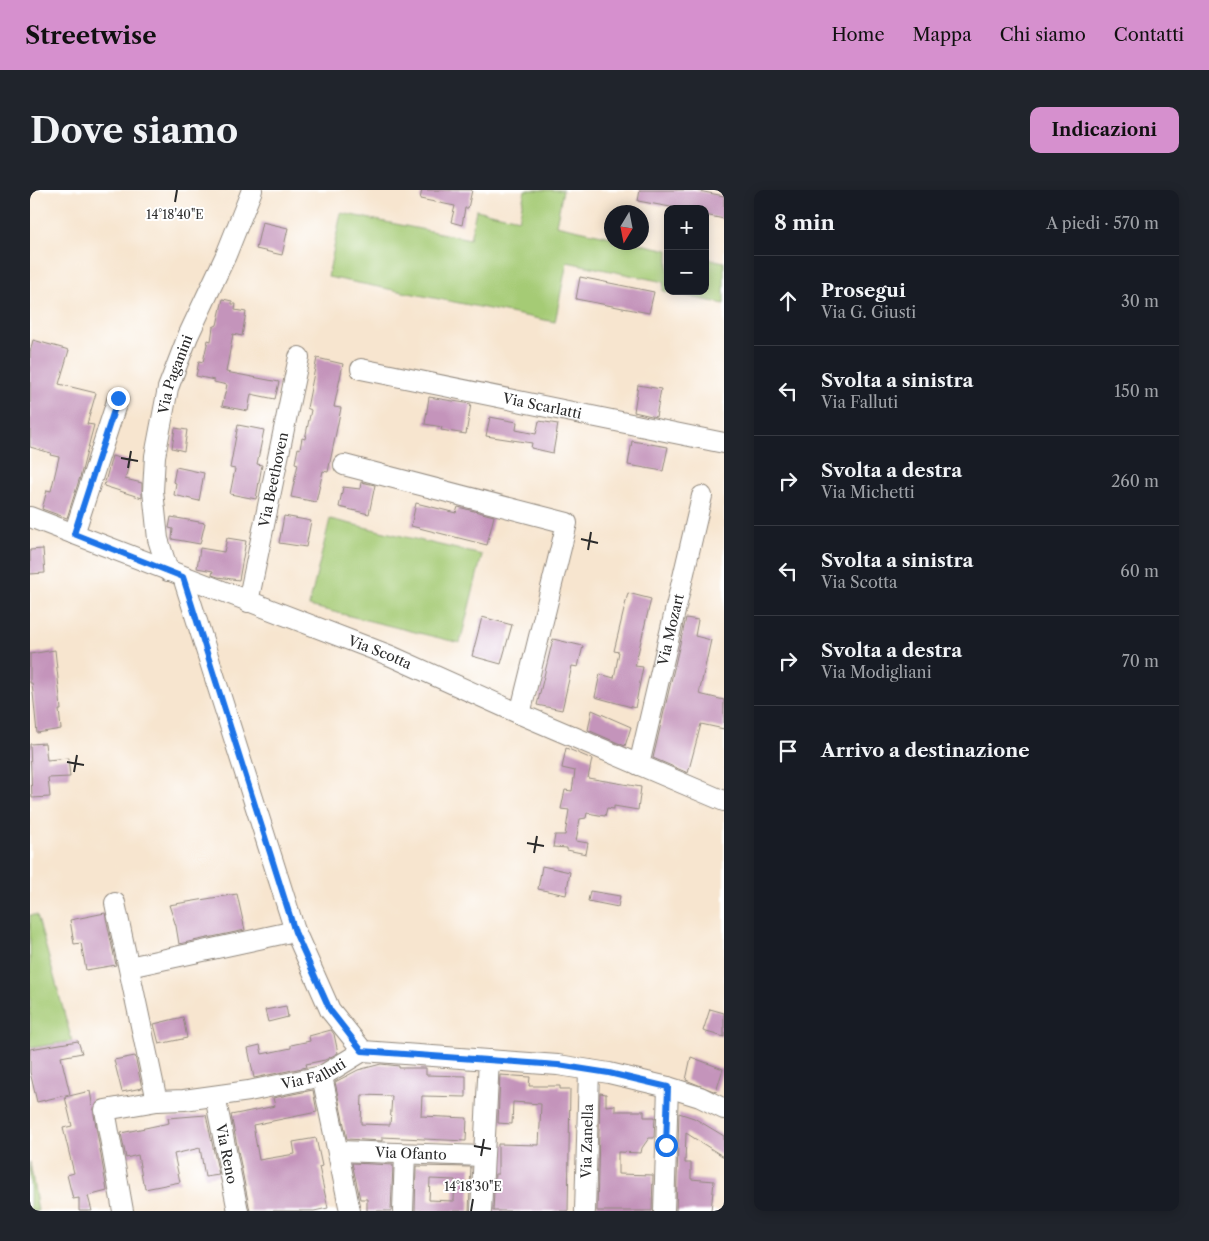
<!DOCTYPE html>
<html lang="it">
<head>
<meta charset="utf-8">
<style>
  :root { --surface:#171b24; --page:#20242c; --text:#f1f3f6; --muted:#9ea1a6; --line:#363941; --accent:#d690ce }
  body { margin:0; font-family:"Libre Caslon Text",serif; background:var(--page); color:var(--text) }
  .controls { position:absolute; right:15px; top:15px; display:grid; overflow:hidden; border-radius:10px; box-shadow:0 2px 12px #0003 }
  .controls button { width:45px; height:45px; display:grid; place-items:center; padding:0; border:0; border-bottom:1px solid var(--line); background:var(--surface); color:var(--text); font:25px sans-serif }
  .compass { position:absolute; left:574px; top:15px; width:45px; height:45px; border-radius:50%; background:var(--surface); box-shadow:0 2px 12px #0003; rotate:190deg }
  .stop { position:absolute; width:15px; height:15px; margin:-11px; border:4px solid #1a73e8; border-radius:50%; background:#fff }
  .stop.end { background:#1a73e8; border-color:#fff; box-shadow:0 1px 5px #0008 }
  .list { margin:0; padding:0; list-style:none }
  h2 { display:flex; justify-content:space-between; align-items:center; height:65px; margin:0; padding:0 20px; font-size:21px }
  h2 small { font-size:16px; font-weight:400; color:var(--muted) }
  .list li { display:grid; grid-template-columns:32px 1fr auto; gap:15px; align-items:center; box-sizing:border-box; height:90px; padding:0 20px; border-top:1px solid var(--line) }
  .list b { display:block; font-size:19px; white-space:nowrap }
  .list p { margin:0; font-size:16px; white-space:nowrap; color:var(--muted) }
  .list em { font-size:16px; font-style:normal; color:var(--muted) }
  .icon { flex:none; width:28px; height:28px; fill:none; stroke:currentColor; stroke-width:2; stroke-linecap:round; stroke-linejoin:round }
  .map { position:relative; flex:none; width:694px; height:1021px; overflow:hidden; border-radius:10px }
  header { display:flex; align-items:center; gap:30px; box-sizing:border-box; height:70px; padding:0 25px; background:var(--accent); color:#111 }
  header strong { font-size:24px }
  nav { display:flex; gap:28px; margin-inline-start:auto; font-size:18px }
  .intro { display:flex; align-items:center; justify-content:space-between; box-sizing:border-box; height:120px; padding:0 30px }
  h1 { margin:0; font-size:35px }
  .button { padding:12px 22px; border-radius:10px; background:var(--accent); color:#111; font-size:18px; font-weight:700 }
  main { display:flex; gap:30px; padding:0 30px }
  aside { flex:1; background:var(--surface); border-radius:10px; box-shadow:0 2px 12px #0003 }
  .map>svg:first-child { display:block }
  .green { fill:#a5cb75; stroke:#687b50 }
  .building { fill:#c494bb; fill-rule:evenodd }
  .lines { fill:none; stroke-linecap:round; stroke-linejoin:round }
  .minor-casing { stroke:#91887d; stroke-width:22 }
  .minor { stroke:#fff; stroke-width:20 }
  .route { stroke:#1a73e8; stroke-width:6 }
  .ticks { fill:none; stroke:#2b2b2b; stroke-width:2 }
  .labels { text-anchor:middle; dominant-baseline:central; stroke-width:4; stroke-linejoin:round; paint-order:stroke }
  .street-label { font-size:14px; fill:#2b2b2b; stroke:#fff }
  .ticks-label { font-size:12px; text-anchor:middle; fill:#2b2b2b; stroke:#fff; stroke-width:4; stroke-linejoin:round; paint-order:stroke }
</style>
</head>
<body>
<header>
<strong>Streetwise</strong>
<nav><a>Home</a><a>Mappa</a><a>Chi siamo</a><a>Contatti</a></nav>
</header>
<div class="intro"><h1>Dove siamo</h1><a class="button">Indicazioni</a></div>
<main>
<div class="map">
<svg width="694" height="1021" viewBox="0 0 694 1021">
  <rect width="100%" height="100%" fill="#fff"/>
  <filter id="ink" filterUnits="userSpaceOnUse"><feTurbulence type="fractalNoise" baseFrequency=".02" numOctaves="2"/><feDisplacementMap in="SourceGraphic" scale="10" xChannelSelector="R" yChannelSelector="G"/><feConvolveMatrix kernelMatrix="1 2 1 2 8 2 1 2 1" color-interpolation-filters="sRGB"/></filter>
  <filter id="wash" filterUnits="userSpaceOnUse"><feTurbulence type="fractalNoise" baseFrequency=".0096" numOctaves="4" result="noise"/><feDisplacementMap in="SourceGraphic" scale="20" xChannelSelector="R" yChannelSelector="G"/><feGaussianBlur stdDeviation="1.12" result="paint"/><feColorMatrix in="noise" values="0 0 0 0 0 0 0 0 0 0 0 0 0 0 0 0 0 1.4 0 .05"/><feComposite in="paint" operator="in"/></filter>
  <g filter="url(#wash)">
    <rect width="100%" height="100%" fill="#f7e5cf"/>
    <path class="green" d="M495,0H533L526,35L581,47L582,52L606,53L638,60V101H675V68L694,72V114L633,101L634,92L537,72L525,132L298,87L311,23L440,49L446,20L489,29Z
      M300,329L452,365L430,453L279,416Z
      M0,725H7L42,851L0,858Z
      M0,972L8,1021H0Z"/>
    <g id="blocks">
      <path class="building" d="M392,0H442L438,18H435L432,35L421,32L425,16L390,9Z
        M610,0H664L694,6V29L675,25V19H651L608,11Z
        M232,32L258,38L252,65L226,59Z
        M550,87L624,102L619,123L546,109Z
        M193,109L202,111V114H206L205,120L216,122L212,146L203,144L196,182L249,192L245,209L221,204L218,221L192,216L197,195L184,192V190L166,186L169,171L173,172L178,150L181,151L183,137L187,135Z
        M3,150L39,160L29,194L66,203L57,234L64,235L51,284L37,328L12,319L17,300L21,301L29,267L20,265L21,263L0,257V162Z
        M287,168L313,174L304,217L311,218L298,282L293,281L286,312L261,307L268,274L265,273L268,258L270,259L272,248L275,249L281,220L277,218Z
        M608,195L631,199L626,227L604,222Z
        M399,207L441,214L436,244L411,240L412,237L395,234Z
        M460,227L487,232L486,240L506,244L509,231L528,234L523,263L501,258L502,253L456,246Z
        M208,235L234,240L227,274L232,275L226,309L200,304L205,279L200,278Z
        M145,238L157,240L154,261L142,258Z
        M602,251L638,257L633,281L598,275Z
        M82,266L100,271L95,289L112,293V308L74,296Z
        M146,277L174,283L169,311L144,305L146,293L143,292Z
        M331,292L345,295L339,324L309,317L313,297L330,299Z
        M386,313L426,323L428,317L464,326L457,355L381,336Z
        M254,326L281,331L276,357L249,353Z
        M141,327L175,333L170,354L142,349L143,339L139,338Z
        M197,348L216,351L209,390L188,387L182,385L183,381L167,378L170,358L194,362Z
        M13,359L15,383L0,384V360Z
        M598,403L621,409L605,476L613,477L605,518L565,507L570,484L584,488L589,462L584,461Z
        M452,427L482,435L471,474L442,466Z
        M656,428L668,430L665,446L681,450L669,504L694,510V539L671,534L658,583L623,568Z
        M523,449L553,456L548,477L542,476L532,520L507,515Z
        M25,460L30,508L31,520H29L31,539L7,543L2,493H0V464Z
        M562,520L601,537L595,556L558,540Z
        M15,553L17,570L38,568L40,587L18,588L20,607L2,608L0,554Z
        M536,558L562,569L558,588L611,597L608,620L584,616V619L577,618L575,626L557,623L556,628L550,629L546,651L558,653L556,664L537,660V658L523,657L525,645H535L539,620L531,619L535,600L542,601L545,581L532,578Z
        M512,676L540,682L536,705L508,699Z
        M560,701L590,706L588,717L558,711Z
        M207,704L215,740L149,754L146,736L139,715Z
        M75,723L86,775L56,780L51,753L44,754L40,730Z
        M256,816L258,827L238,832L235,820Z
        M680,819L694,823V847L673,841Z
        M153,827L157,848L129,854L124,834Z
        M301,840L304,844L308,863L295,870L276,874L277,877L224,888L218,858L230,855L232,864L261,858V855L280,851L279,846Z
        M48,851L52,863L31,867L40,904L7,912L0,882V859Z
        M105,866L112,898L92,902L84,870Z
        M661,867L693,879L686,902L656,890Z
        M351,874L369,876V878H396V885L436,886V907L392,906L391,926L437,928L436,951L352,947V951L317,949L305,892L328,880ZM332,905L362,906L360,935L331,934Z
        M470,885L500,887L499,896H530V899H540L538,1021H463L465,984H468V954L509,955L511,914L483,912L482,934L468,933Z
        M283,900L287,922L223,935L229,970L265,964L263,952L286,948L292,976L289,977L298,1018L284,1021H220L201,925L245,916L243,908Z
        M60,901L77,1001L58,1006L62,1021H49V1008L43,1009L37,985L44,983L33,938L42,936L35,907Z
        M570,903L576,904V916L585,915V921H614V927H625L624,948H619L612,958L611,963L588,962V984L623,985L622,1021H567Z
        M649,923L664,928L694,946V967L656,943L655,973H661V989L684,991L681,1021H646Z
        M176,925L189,985L175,987L170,958L144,964L150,992L115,999L114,993H113L108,965L96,968L91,943L139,933L138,928Z
        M322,973L363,975L361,1021H337V1009H330Z
        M386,976L441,977L439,1021H385ZM400,989L425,990L424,1011L399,1010Z"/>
    </g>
  </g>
  <g filter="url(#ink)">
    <use href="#blocks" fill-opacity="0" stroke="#91887d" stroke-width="1"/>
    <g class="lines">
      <defs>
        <g id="minor">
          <path id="s1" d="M331,179L694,253"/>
          <path d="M314,275L537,333L490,524"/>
          <path id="s2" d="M0,327L361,466L490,524L694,611"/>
          <path d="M44,344L88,208"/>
          <path id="s3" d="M138,381L128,349L123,301L125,266L138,198L158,146L196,65L222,0"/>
          <path d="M153,387L265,741L300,820L333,861"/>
          <path id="s4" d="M218,412L269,167"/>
          <path id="s5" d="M609,575L672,306"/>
          <path d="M85,713L127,911"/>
          <path d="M99,777L265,741"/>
          <path d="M292,886L320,1021"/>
          <path id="s6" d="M185,906L208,1021"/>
          <path id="s7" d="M309,961L453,966"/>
          <path id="s8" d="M93,1021L75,920L127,911L154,910L219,901L292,886L333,861L528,875L579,883L638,897L670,907L694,919"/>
          <path d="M373,1021L375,964"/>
          <path d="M451,1021L459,870"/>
          <path id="s9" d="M555,1021L559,880"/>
          <path d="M634,1021L638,897"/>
        </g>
      </defs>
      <use href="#minor" class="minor-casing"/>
      <use href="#minor" class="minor"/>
    </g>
  </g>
  <g class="lines" filter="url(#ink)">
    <path class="route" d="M88,208L44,344L153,387L265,742L300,820L332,861L528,875L579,883L638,897L636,955"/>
  </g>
  <path class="ticks" d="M145,12L147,0M91,268L108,271M98,278L101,261M551,349L568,353M558,360L561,342M37,572L54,575M44,582L47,565M497,653L514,656M504,663L507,646M444,956L461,959M451,966L454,949M441,1021L443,1009"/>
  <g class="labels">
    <g class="street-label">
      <text stroke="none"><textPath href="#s3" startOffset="201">Via Paganini</textPath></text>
      <text stroke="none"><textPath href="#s1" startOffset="185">Via Scarlatti</textPath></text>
      <text stroke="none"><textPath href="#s4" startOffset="125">Via Beethoven</textPath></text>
      <text stroke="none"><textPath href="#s5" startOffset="139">Via Mozart</textPath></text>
      <text stroke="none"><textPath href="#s2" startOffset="375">Via Scotta</textPath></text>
      <text stroke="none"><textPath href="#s8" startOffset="315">Via Falluti</textPath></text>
      <text stroke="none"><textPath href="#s9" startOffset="70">Via Zanella</textPath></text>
      <text stroke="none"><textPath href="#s6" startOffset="59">Via Reno</textPath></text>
      <text stroke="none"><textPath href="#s7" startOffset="72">Via Ofanto</textPath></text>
    </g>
  </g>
  <g class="ticks-label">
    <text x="145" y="29">14°18'40"E</text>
    <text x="443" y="1001">14°18'30"E</text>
  </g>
</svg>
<div class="controls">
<button>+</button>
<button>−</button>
</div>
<svg class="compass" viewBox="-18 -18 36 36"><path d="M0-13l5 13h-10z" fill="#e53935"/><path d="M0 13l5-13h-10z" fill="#9ea1a6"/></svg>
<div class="stop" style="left:636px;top:955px"></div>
<div class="stop end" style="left:88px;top:208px"></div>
</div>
<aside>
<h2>8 min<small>A piedi · 570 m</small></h2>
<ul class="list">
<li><svg class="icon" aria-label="ahead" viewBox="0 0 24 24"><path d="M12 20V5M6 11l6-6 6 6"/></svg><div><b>Prosegui</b><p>Via G. Giusti</p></div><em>30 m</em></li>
<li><svg class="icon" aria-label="left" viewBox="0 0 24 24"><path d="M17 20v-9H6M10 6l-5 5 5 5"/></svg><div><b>Svolta a sinistra</b><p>Via Falluti</p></div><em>150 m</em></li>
<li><svg class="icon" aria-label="right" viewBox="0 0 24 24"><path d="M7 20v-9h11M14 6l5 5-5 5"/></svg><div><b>Svolta a destra</b><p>Via Michetti</p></div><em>260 m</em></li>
<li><svg class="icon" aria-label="left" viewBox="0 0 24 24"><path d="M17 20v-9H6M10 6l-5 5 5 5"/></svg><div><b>Svolta a sinistra</b><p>Via Scotta</p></div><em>60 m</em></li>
<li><svg class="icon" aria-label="right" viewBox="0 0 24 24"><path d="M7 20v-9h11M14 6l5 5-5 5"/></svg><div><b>Svolta a destra</b><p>Via Modigliani</p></div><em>70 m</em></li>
<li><svg class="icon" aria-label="arrive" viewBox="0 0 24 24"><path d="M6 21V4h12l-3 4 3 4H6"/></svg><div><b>Arrivo a destinazione</b></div></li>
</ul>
</aside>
</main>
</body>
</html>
